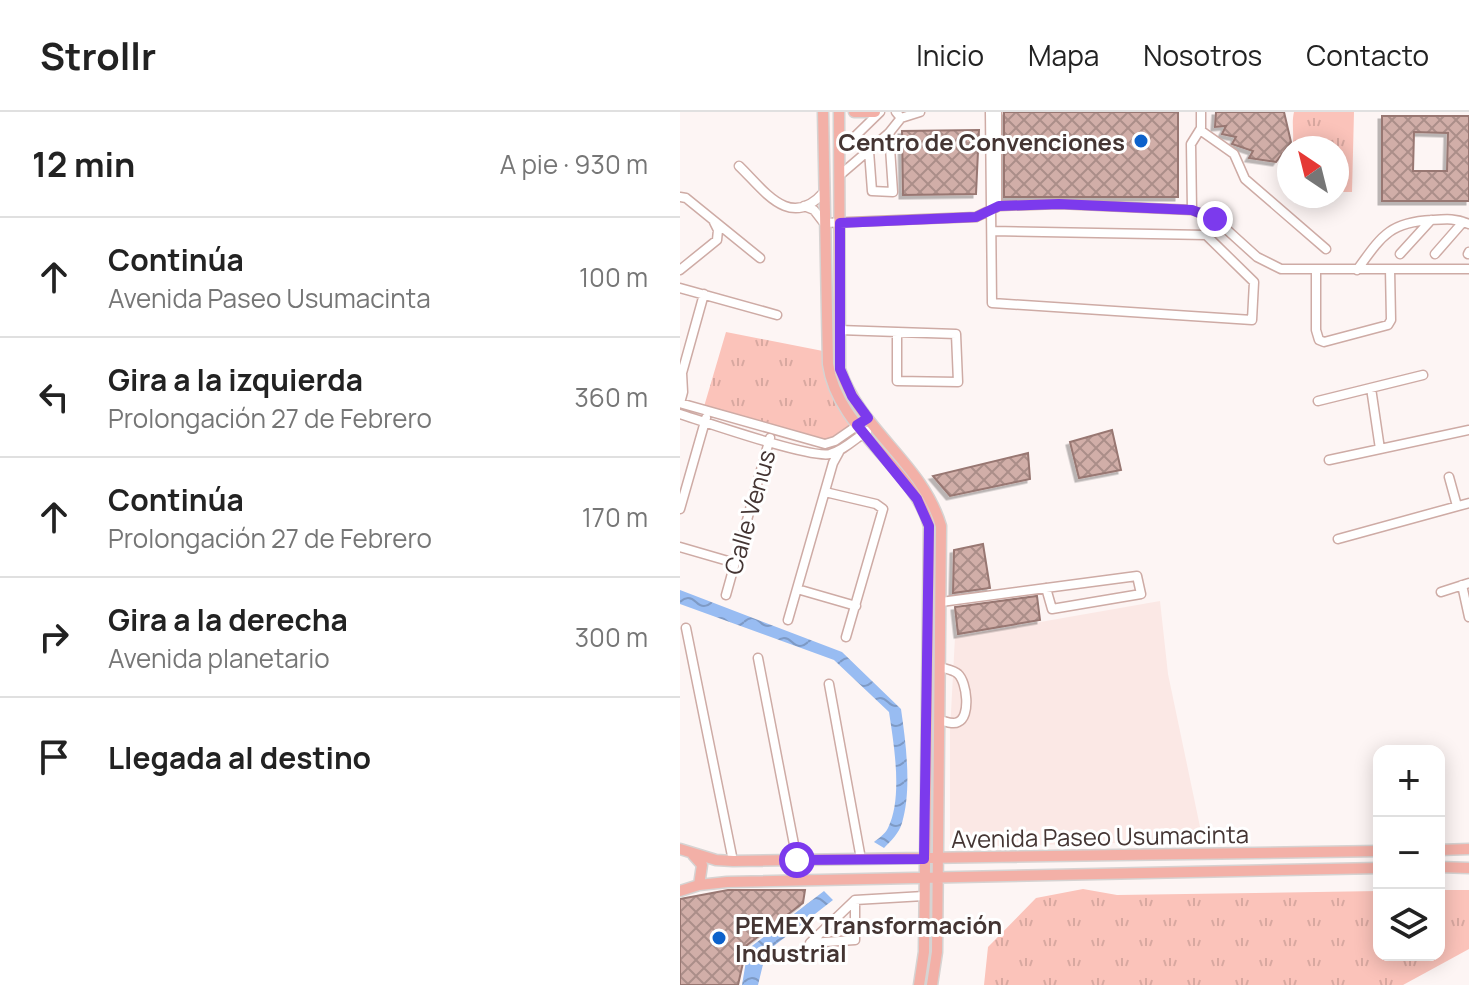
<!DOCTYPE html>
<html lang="es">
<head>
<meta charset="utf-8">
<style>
  :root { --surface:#fff; --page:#f2f2f2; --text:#222; --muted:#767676; --line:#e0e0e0 }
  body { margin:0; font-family:Manrope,sans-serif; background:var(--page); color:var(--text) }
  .controls { position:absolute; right:24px; bottom:24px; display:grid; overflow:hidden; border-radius:16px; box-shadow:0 4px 20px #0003 }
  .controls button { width:72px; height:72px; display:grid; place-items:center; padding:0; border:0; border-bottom:2px solid var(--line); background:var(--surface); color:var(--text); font:40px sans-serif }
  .compass { position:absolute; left:597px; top:24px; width:72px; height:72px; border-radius:50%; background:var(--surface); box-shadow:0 4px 20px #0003; rotate:325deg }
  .stop { position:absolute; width:24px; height:24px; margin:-18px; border:6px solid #7c3aed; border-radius:50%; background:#fff }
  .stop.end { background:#7c3aed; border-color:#fff; box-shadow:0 2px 8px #0008 }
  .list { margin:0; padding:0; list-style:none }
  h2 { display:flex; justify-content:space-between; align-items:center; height:104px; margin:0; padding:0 32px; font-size:34px }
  h2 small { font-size:26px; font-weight:400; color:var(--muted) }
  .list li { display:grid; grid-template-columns:52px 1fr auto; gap:24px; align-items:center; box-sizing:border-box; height:120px; padding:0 32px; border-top:2px solid var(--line) }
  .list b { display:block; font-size:30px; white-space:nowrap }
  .list p { margin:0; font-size:26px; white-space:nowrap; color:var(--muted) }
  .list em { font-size:26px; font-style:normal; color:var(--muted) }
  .icon { flex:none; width:44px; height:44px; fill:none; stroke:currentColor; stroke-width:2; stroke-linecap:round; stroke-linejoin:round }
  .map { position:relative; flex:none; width:789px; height:873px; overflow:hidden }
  header { display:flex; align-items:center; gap:48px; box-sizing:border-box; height:112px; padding:0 40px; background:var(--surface); border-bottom:2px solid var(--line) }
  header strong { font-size:38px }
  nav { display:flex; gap:44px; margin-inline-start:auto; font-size:28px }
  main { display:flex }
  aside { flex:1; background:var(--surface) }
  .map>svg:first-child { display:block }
  .built { fill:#fbe8e5 }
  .grass { fill:url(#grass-tufts) }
  .water { fill:url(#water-waves) }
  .building { fill:url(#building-cross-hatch); stroke:#987772; stroke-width:2; fill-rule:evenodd; filter:url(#shadow) }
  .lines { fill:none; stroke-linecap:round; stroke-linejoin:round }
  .minor-casing { stroke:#ceaba5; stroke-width:11 }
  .major-casing { stroke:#d6d3d2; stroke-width:13 }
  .minor { stroke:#fff; stroke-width:8 }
  .major { stroke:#f3b0a7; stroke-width:10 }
  .route { stroke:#7c3aed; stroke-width:10 }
  .poi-dot { fill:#0c61cb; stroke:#fff; stroke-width:3 }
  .labels { text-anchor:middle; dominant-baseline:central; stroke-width:6; stroke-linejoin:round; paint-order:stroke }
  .poi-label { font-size:24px; font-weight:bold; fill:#443533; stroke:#fff; text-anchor:end }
  .street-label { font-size:24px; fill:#443533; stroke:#fff }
</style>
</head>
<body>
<header>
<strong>Strollr</strong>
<nav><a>Inicio</a><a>Mapa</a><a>Nosotros</a><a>Contacto</a></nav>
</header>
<main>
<aside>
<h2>12 min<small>A pie · 930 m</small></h2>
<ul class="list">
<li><svg class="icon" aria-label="ahead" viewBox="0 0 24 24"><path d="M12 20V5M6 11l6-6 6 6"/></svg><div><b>Continúa</b><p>Avenida Paseo Usumacinta</p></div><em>100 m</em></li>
<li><svg class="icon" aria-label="left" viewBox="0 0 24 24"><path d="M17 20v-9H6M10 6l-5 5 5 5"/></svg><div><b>Gira a la izquierda</b><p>Prolongación 27 de Febrero</p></div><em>360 m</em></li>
<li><svg class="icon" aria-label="ahead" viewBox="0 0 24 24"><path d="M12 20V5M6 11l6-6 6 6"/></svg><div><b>Continúa</b><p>Prolongación 27 de Febrero</p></div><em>170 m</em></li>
<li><svg class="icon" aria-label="right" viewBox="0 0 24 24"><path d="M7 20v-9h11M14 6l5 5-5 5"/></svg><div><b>Gira a la derecha</b><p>Avenida planetario</p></div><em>300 m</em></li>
<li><svg class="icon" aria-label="arrive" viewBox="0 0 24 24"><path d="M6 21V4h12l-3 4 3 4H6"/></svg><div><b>Llegada al destino</b></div></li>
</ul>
</aside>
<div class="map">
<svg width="789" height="873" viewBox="0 0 789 873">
  <defs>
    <pattern id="grass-tufts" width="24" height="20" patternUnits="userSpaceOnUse" patternTransform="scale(2)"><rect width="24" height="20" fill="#fbc3ba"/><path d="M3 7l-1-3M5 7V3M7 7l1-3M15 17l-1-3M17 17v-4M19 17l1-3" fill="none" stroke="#d8a8a0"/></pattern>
    <pattern id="water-waves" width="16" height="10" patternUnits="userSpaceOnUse" patternTransform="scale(2)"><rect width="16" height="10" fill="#98bcf2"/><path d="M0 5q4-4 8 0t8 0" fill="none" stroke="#7e9ac5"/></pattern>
    <pattern id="building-cross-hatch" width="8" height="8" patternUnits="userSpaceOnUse" patternTransform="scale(2)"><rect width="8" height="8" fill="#d1aea8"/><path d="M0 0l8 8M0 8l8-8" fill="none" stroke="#ab8e89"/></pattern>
    <filter id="shadow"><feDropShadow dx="-3.5" dy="3.5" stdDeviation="0" flood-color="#0004"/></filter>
  </defs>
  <rect width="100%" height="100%" fill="#fdf5f4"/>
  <path class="built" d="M480,489L488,562L523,729L270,735V619L275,525Z"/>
  <path class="grass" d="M614,0H674L672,80H657V36H612C615,23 611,13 614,0Z
    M46,220L148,240V252L177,313L150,332L23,298Z
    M403,777L437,783L699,779V843H759V778H789V837L723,873H304L308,835L356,786Z"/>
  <path class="water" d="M0,478L162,540L221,597C226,632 232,677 222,711C219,721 211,729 204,736L194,730C199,726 205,722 208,716C223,686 214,633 209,600L154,548L0,492Z
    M144,779L153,788L86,840L78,873H62L68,837Z"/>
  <path class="building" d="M324,0H498V85H324Z
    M536,0H604L611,30L596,50L569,46L573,39L552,32L556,25L542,22L546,14L535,15Z
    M702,4H789V89H702ZM734,20L768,21L767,59H733Z
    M299,18L296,82L223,83L222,19Z
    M432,318L441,358L399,366L390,330Z
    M348,341L350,367L270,384L253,364Z
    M303,432L310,476L273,481L274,438Z
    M357,484L360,508L278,522L275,495Z
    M48,778H125L123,791L67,833L58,873H0V787Z"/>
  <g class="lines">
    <defs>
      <path id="minor" d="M310,0L312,191L572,208L574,170L526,123L312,119
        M221,6L240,0
        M520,18L554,42L565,67L646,137
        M160,39L200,0
        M189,39L192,79L213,80L209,21
        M59,54C84,78 110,119 144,80
        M160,63L209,21L221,6L216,0
        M0,85L6,86L80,146
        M124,94L134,98L144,111L296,105L319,94L379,92L512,98L535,107L577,145L601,157H789
        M317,94V0
        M512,98L511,32L521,16V0
        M720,142L751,108
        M755,142L783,110
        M788,142L789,140
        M0,158L37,128L38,118L34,110
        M636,158V218L639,228L644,230L708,213L711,208L710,157
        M677,158C701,125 709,110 752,108C766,107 776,106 789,112
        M0,176L97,203
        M159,218L276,222L278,270L217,269V220
        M691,276L700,337
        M638,289L743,263
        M0,291L145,332L155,329L181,311
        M0,291L3,280L2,261L24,182
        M0,302C25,310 131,347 150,342C163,339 176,326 187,319
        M649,348L789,318
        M769,365L777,394
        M145,380L196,392L203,397L166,525
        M0,397L26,306
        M658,427L789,391
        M0,435L55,451
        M782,473L789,505
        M117,477L176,494
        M761,480L789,471
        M46,483L90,326
        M261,490L457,464L461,482L372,497L366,476
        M108,508L153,351L159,340
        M6,516L53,749
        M78,546L117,748
        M149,572L181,747
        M259,608C265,609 273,613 278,610C291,605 287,570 278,562C274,558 266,557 260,555
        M175,788V828L130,831L175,788L244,784"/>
      <path id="major" d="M143,0L148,252C157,318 234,356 249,414L244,840L239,873
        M159,0L160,257C180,318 243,352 261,414L257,840L252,873
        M174,0H195
        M0,737L36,748L53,749L699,739
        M759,738L789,737
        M13,743L22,753L19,773
        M759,755L789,756
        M0,779L19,773L47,770L699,756"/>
    </defs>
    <use href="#minor" class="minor-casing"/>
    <use href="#major" class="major-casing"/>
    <use href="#minor" class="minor"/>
    <use href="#major" class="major"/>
  </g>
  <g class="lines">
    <path class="route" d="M117,748L244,747L249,414L237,387L177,313L188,306L172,284L160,257V111L296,105L319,94L379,92L512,98L535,107"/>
  </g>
  <g class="poi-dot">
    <circle cx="461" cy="29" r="8"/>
    <circle cx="39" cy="826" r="8"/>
  </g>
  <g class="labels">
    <g class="poi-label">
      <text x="445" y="29">Centro de Convenciones</text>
      <text x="55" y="812" text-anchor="start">PEMEX Transformación<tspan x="55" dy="28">Industrial</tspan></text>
    </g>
    <g class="street-label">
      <text transform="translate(69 400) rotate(-74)">Calle Venus</text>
      <text transform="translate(420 724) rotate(-1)">Avenida Paseo Usumacinta</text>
    </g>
  </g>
</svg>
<div class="controls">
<button>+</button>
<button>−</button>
<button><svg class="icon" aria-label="layers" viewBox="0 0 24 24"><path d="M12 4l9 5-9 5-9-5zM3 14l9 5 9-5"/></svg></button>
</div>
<svg class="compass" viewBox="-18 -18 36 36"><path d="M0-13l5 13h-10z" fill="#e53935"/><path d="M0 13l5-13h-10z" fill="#767676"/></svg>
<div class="stop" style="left:117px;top:748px"></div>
<div class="stop end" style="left:535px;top:107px"></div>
</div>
</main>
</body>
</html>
